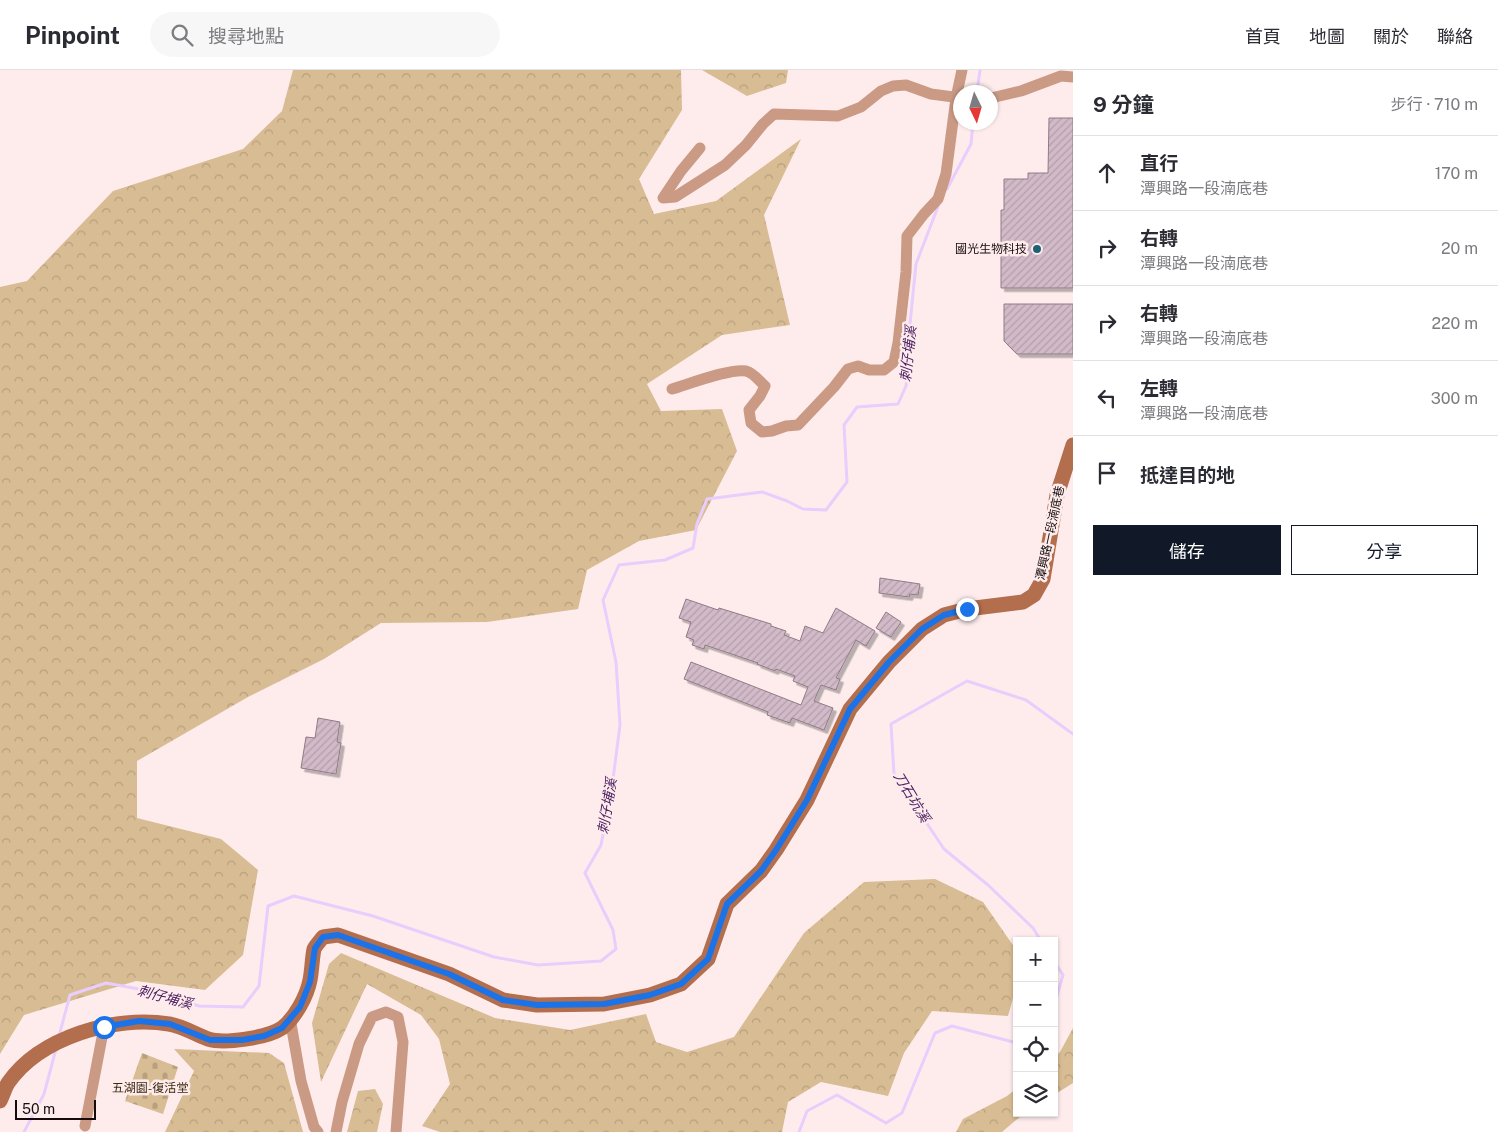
<!DOCTYPE html>
<html lang="zh-TW">
<head>
<meta charset="utf-8">
<style>
  :root { --surface:#fff; --page:#f7f7f7; --text:#2b2b33; --muted:#7c7c81; --line:#e1e1e2; --accent:#111827 }
  body { margin:0; font-family:"Public Sans","Noto Sans TC",sans-serif; background:var(--page); color:var(--text) }
  .controls { position:absolute; right:15px; bottom:15px; display:grid; overflow:hidden; border-radius:0px; box-shadow:0 1px 4px #0004 }
  .controls button { width:45px; height:45px; display:grid; place-items:center; padding:0; border:0; border-bottom:1px solid var(--line); background:var(--surface); color:var(--text); font:25px sans-serif }
  .compass { position:absolute; left:953px; top:15px; width:45px; height:45px; border-radius:50%; background:var(--surface); box-shadow:0 1px 4px #0004; rotate:175deg }
  .scale { position:absolute; left:15px; bottom:12px; width:81px; box-sizing:border-box; padding-left:5px; border:2px solid #150b0c; border-top:0; font-size:14px; line-height:18px; white-space:nowrap; color:#150b0c; -webkit-text-stroke:4px #feeced; paint-order:stroke }
  .stop { position:absolute; width:15px; height:15px; margin:-11px; border:4px solid #1a73e8; border-radius:50%; background:#fff }
  .stop.end { background:#1a73e8; border-color:#fff; box-shadow:0 1px 5px #0008 }
  .list { margin:0; padding:0; list-style:none }
  h2 { display:flex; justify-content:space-between; align-items:center; height:65px; margin:0; padding:0 20px; font-size:21px }
  h2 small { font-size:16px; font-weight:400; color:var(--muted) }
  .list li { display:grid; grid-template-columns:32px 1fr auto; gap:15px; align-items:center; box-sizing:border-box; height:75px; padding:0 20px; border-top:1px solid var(--line) }
  .list b { display:block; font-size:19px; white-space:nowrap }
  .list p { margin:0; font-size:16px; white-space:nowrap; color:var(--muted) }
  .list em { font-size:16px; font-style:normal; color:var(--muted) }
  .actions { display:flex; gap:10px; padding:15px 20px }
  .actions a { flex:1; padding:11px 0; border:1px solid var(--accent); border-radius:0px; text-align:center; font-size:18px; color:var(--accent) }
  .actions .main { background:var(--accent); color:#fff }
  .icon { flex:none; width:28px; height:28px; fill:none; stroke:currentColor; stroke-width:2; stroke-linecap:round; stroke-linejoin:round }
  .map { position:relative; flex:none; width:1073px; height:1062px; overflow:hidden }
  header { display:flex; align-items:center; gap:30px; box-sizing:border-box; height:70px; padding:0 25px; background:var(--surface); border-bottom:1px solid var(--line) }
  header strong { font-size:24px }
  nav { display:flex; gap:28px; margin-inline-start:auto; font-size:18px }
  .search { width:350px; height:45px; background:var(--page); display:flex; align-items:center; gap:12px; box-sizing:border-box; padding:0 18px; border-radius:28px; color:var(--muted); font-size:19px }
  main { display:flex }
  aside { flex:1; background:var(--surface) }
  .map>svg:first-child { display:block }
  .forest { fill:url(#forest-crowns) }
  .cemetery { fill:url(#cemetery-stones) }
  .lines { fill:none; stroke-linecap:round; stroke-linejoin:round }
  .stream { stroke:#e9cdfc; stroke-width:3 }
  .building { fill:url(#building-hatch); stroke:#907a87; filter:url(#shadow) }
  .street { stroke:#ca9a84; stroke-width:11 }
  .secondary { stroke:#b36e4e; stroke-width:15 }
  .route { stroke:#1a73e8; stroke-width:6 }
  .poi-dot { fill:#1d6274; stroke:#feeced; stroke-width:2 }
  .labels { text-anchor:middle; dominant-baseline:central; stroke-width:5; stroke-linejoin:round; paint-order:stroke }
  .poi-label { font-size:12px; fill:#150b0c; stroke:#feeced; text-anchor:end }
  .street-label { font-size:12px; fill:#150b0c; stroke:#feeced }
  .park-label { font-size:12px; fill:#3a2a10; stroke:#feeced }
  .water-label { font-size:14px; font-style:italic; fill:#4d2263; stroke:#feeced }
</style>
</head>
<body>
<header>
<strong>Pinpoint</strong>
<div class="search"><svg class="icon" aria-label="search" viewBox="0 0 24 24"><circle cx="10" cy="10" r="6"/><path d="M15 15l6 6"/></svg>搜尋地點</div>
<nav><a>首頁</a><a>地圖</a><a>關於</a><a>聯絡</a></nav>
</header>
<main>
<div class="map">
<svg width="1073" height="1062" viewBox="0 0 1073 1062">
  <defs>
    <pattern id="forest-crowns" width="20" height="18" patternUnits="userSpaceOnUse" patternTransform="scale(1.25)"><rect width="20" height="18" fill="#d8bc93"/><path d="M2 6a3 3 0 1 1 6 0M12 15a3 3 0 1 1 6 0" fill="none" stroke="#b8a07e"/></pattern>
    <pattern id="cemetery-stones" width="16" height="16" patternUnits="userSpaceOnUse" patternTransform="scale(1.25)"><rect width="16" height="16" fill="#d8bc93"/><path d="M2 7V4a2 2 0 0 1 4 0v3zM10 15v-3a2 2 0 0 1 4 0v3z" fill="#b8a07e"/></pattern>
    <pattern id="building-hatch" width="6" height="6" patternUnits="userSpaceOnUse" patternTransform="scale(1.25)"><rect width="6" height="6" fill="#d2bac8"/><path d="M-1 1l2-2M0 6l6-6M5 7l2-2" fill="none" stroke="#b39fab"/></pattern>
    <filter id="shadow"><feDropShadow dx="3.5" dy="3.5" stdDeviation="0" flood-color="#0004"/></filter>
  </defs>
  <rect width="100%" height="100%" fill="#feeced"/>
  <path class="forest" d="M293,0H681L682,40L639,109L654,144L716,131L801,69L764,145L790,255L722,265L647,314L661,341L722,339L737,381L696,460L639,471L587,500L578,539L487,552L381,553L324,589L248,627L137,691V748L221,769L258,800L243,885L205,920L136,911L24,945L0,984V217L27,211L113,121L243,79L282,41Z
    M702,0H788L786,13L747,26Z
    M935,809L983,832L1017,881V914L1008,946L932,941L904,983L888,1026L821,1012L788,1032L782,1062H440L422,1056L450,1014L439,969L421,945L367,914L321,1012L312,953L329,894L341,883L495,948L570,960L646,944L656,972L687,982L734,967L804,863L864,812Z
    M1073,958V1013L1054,1025V987L1060,982Z
    M174,979L269,983L284,993L303,1062H165L194,1001Z
    M1017,1018V1043H1026L1016,1050L1002,1062H956L963,1049L1007,1026Z
    M375,1019L383,1034L377,1062H347L358,1021Z"/>
  <path class="cemetery" d="M142,983L178,997L163,1044L125,1031Z"/>
  <g class="lines">
    <path class="stream" d="M977,22L980,0
      M947,119L971,74L973,52
      M1041,871L1033,858L988,815L944,779L894,704L891,654L967,611L1026,630L1073,664
      M1054,891L1063,905L1054,936
      M59,966L70,925L106,913L155,922L199,936L243,937L259,916L268,836L294,826L373,846L494,887L538,895L601,891L616,879L613,860L585,803L601,775L612,717L620,655L616,592L603,530L619,495L665,490L693,478L697,454L707,429L762,422L787,431L803,439L826,440L847,412L844,355L857,337L898,334L906,316L911,281L910,254L916,194L939,134
      M24,1062L44,1024L56,979
      M799,1062L807,1041L837,1025L886,1053L902,1043L935,963L952,956L1017,973"/>
  </g>
  <path class="building" d="M1049,48H1073V218H1001V140H1004V109H1028V103H1048Z
    M1004,234H1073V284H1017L1004,271Z
    M880,508L920,514L918,525L910,524L909,527L879,523Z
    M686,529L718,540L719,538L771,554V556L786,561L784,565L800,571L805,556L823,563L836,538L875,561L866,576L856,570L836,608L840,609L836,620L821,615L814,631L833,638L824,660L792,648L790,653L767,645L768,642L684,609L691,592L801,635L808,617L793,611L795,606L776,599L775,601L757,594L758,593L705,575L704,579L692,575L694,570L686,567L691,552L679,548Z
    M886,542L901,552L891,567L876,558Z
    M318,648L340,652L337,672L341,673L336,704L301,698L306,667L315,668Z"/>
  <g class="lines">
    <path class="street" d="M991,28L1021,21L1061,6L1073,7
      M700,78L681,101L663,128L675,127L725,95L746,75L763,54L774,44L838,46L861,37L881,21L893,16L906,15L931,24L961,28
      M672,319C689,314 730,298 746,301C754,303 759,311 765,316L760,326L749,340L751,353L762,362L772,361L786,356L798,355L834,317L848,299L858,296L869,300H884L894,292L898,273L906,202L907,166L924,144L938,129L946,104L956,28L962,0
      M290,948L301,1011L314,1057L318,1062
      M85,1056L104,957
      M336,1062L342,1032L359,974L372,947L386,942L398,947L403,972L396,1062"/>
    <path class="secondary" d="M0,1031C3,1025 5,1018 8,1013C40,967 115,945 169,954C182,956 195,964 208,969C224,974 267,968 282,958C295,948 307,926 310,910C312,900 312,889 314,879C316,875 320,871 323,867L338,865L449,904L503,930L537,935L604,934L650,925L681,914L708,889L727,834L761,801L776,780L807,730L850,639L889,592L922,559L944,545L967,539L1023,532L1034,525L1043,509L1057,425L1073,375"/>
  </g>
  <g class="lines">
    <path class="route" d="M104,957L139,951L170,954L210,970H242L264,966L282,958L300,937L310,912L315,878L323,867L338,865L449,904L503,930L537,935L604,934L650,925L681,914L708,889L727,834L761,801L776,780L807,730L850,639L889,592L922,559L944,545L967,539"/>
  </g>
  <circle class="poi-dot" cx="1037" cy="179" r="5"/>
  <g class="labels">
    <g class="poi-label">
      <text x="1027" y="179">國光生物科技</text>
    </g>
    <g class="street-label">
      <text transform="translate(1050 463) rotate(-78)">潭興路一段湳底巷</text>
    </g>
    <g class="park-label">
      <text x="150" y="1018">五湖園-復活堂</text>
    </g>
    <g class="water-label">
      <text transform="translate(908 284) rotate(-84)">刺仔埔溪</text>
      <text transform="translate(912 727) rotate(59)">刀石坑溪</text>
      <text transform="translate(607 736) rotate(-81)">刺仔埔溪</text>
      <text transform="translate(165 927) rotate(15)">刺仔埔溪</text>
    </g>
  </g>
</svg>
<div class="controls">
<button>+</button>
<button>−</button>
<button><svg class="icon" aria-label="locate" viewBox="0 0 24 24"><circle cx="12" cy="12" r="6"/><path d="M12 2v4M12 18v4M2 12h4M18 12h4"/></svg></button>
<button><svg class="icon" aria-label="layers" viewBox="0 0 24 24"><path d="M12 4l9 5-9 5-9-5zM3 14l9 5 9-5"/></svg></button>
</div>
<svg class="compass" viewBox="-18 -18 36 36"><path d="M0-13l5 13h-10z" fill="#e53935"/><path d="M0 13l5-13h-10z" fill="#7c7c81"/></svg>
<div class="scale">50 m</div>
<div class="stop" style="left:104px;top:957px"></div>
<div class="stop end" style="left:967px;top:539px"></div>
</div>
<aside>
<h2>9 分鐘<small>步行 · 710 m</small></h2>
<ul class="list">
<li><svg class="icon" aria-label="ahead" viewBox="0 0 24 24"><path d="M12 20V5M6 11l6-6 6 6"/></svg><div><b>直行</b><p>潭興路一段湳底巷</p></div><em>170 m</em></li>
<li><svg class="icon" aria-label="right" viewBox="0 0 24 24"><path d="M7 20v-9h11M14 6l5 5-5 5"/></svg><div><b>右轉</b><p>潭興路一段湳底巷</p></div><em>20 m</em></li>
<li><svg class="icon" aria-label="right" viewBox="0 0 24 24"><path d="M7 20v-9h11M14 6l5 5-5 5"/></svg><div><b>右轉</b><p>潭興路一段湳底巷</p></div><em>220 m</em></li>
<li><svg class="icon" aria-label="left" viewBox="0 0 24 24"><path d="M17 20v-9H6M10 6l-5 5 5 5"/></svg><div><b>左轉</b><p>潭興路一段湳底巷</p></div><em>300 m</em></li>
<li><svg class="icon" aria-label="arrive" viewBox="0 0 24 24"><path d="M6 21V4h12l-3 4 3 4H6"/></svg><div><b>抵達目的地</b></div></li>
</ul>
<div class="actions"><a class="main">儲存</a><a>分享</a></div>
</aside>
</main>
</body>
</html>
